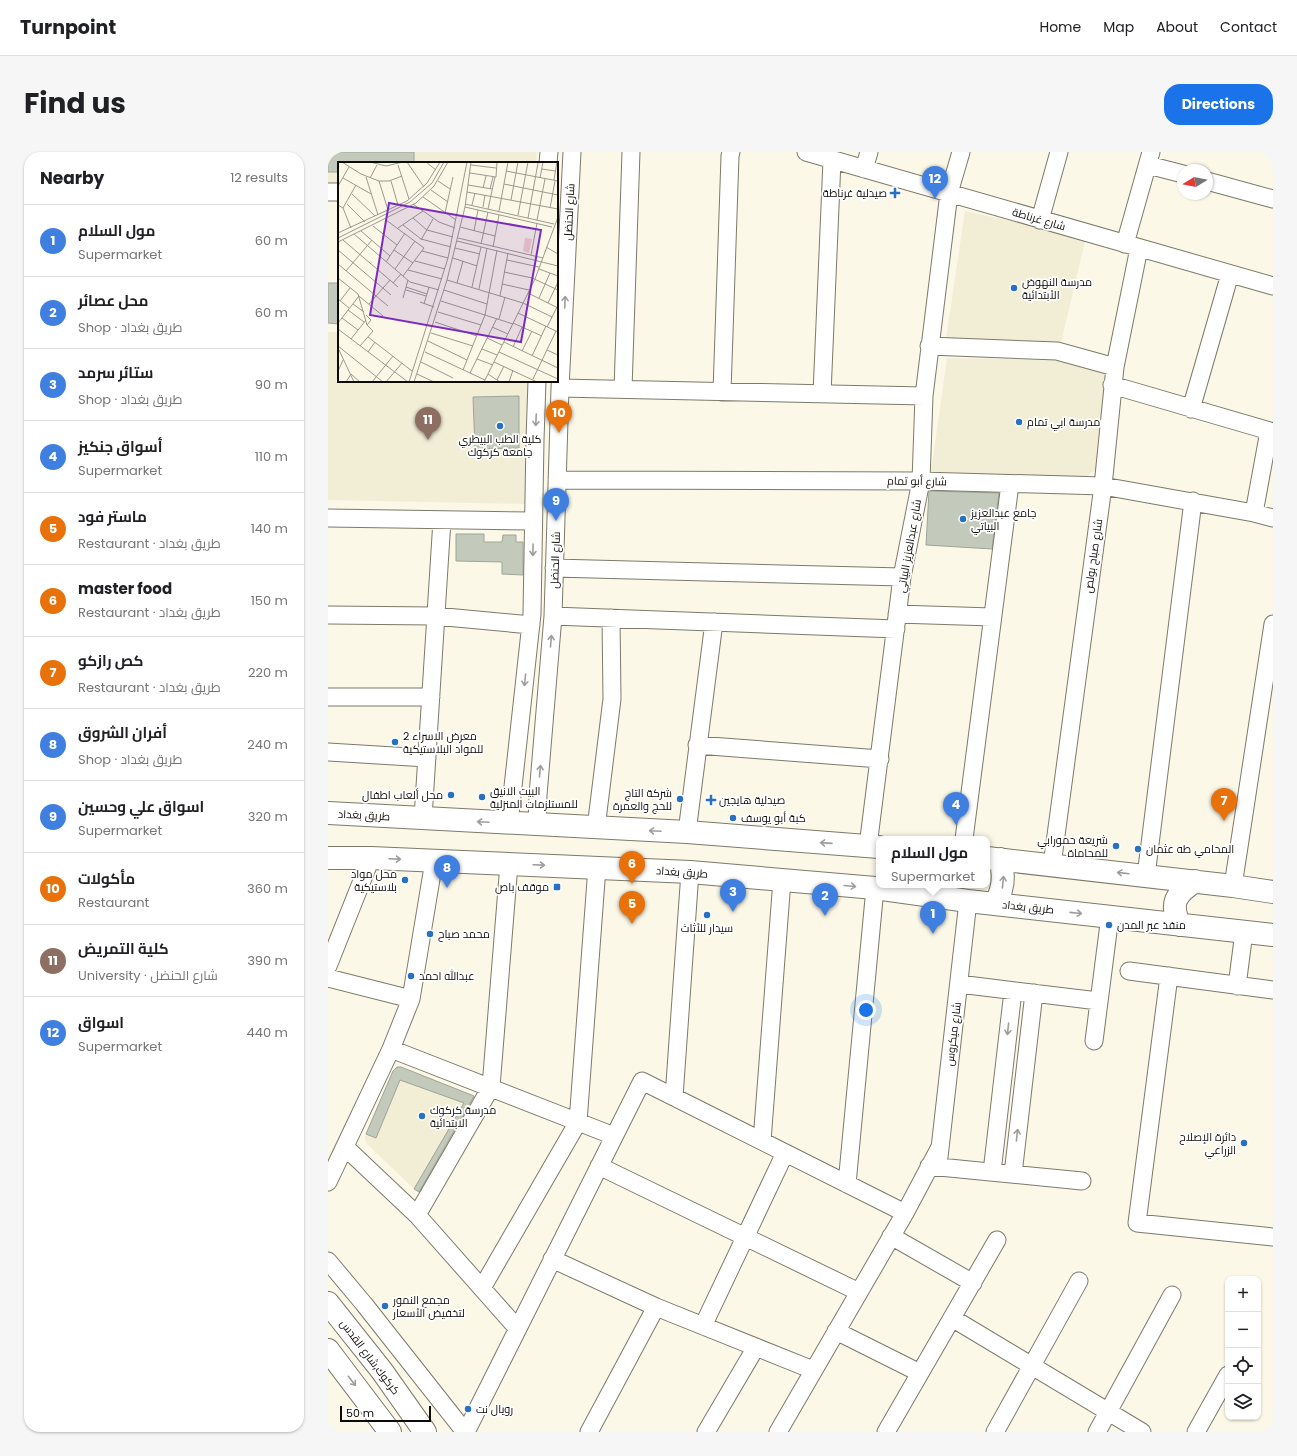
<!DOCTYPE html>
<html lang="en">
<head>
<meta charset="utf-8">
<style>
  :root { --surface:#fff; --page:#f6f6f6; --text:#202124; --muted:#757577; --line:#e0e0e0; --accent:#1a73e8 }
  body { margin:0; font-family:Poppins,Cairo,sans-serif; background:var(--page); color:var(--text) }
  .controls { position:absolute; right:12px; bottom:12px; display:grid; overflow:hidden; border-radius:8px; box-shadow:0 1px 3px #0004 }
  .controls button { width:36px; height:36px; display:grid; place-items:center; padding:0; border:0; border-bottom:1px solid var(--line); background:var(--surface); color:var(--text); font:20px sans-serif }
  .compass { position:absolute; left:849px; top:12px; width:36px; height:36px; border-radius:50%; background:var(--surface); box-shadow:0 1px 3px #0004; rotate:260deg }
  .scale { position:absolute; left:12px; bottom:10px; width:91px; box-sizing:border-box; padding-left:4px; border:2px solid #0d0b07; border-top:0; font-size:11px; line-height:14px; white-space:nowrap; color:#0d0b07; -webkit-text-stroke:3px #fff; paint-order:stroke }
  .you { position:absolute; left:538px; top:858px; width:14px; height:14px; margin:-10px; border:3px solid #fff; border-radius:50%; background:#1a73e8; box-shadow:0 0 0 6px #1a73e833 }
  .badge { display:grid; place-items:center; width:26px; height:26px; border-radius:50%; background:var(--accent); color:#fff; font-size:13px; font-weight:700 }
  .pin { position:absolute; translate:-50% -33px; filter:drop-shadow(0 1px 2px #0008) }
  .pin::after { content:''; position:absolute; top:21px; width:14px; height:12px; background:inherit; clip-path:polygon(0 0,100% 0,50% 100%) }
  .popup { position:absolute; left:548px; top:684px; width:114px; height:52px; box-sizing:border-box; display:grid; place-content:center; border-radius:8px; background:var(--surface); filter:drop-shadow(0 1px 3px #0005); font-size:13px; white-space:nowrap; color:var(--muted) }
  .popup b { font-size:15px; color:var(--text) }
  .popup::after { content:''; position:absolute; left:50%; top:100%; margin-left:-8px; border:8px solid transparent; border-top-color:var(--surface) }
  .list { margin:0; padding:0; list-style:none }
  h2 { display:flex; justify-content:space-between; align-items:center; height:52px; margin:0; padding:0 16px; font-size:17px }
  h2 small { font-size:13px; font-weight:400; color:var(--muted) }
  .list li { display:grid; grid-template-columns:26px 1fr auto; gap:12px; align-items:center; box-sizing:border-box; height:72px; padding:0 16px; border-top:1px solid var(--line) }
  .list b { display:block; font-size:15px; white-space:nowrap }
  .list p { margin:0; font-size:13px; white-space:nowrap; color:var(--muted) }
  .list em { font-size:13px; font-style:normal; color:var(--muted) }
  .icon { flex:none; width:22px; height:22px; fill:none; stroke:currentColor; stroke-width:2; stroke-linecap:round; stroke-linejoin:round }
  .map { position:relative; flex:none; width:945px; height:1280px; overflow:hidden; border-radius:16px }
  header { display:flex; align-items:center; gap:24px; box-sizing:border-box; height:56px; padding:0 20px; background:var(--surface); border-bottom:1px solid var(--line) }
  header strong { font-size:19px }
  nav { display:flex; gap:22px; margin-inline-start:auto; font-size:14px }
  .intro { display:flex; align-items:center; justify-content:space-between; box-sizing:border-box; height:96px; padding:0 24px }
  h1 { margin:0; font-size:28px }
  .button { padding:10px 18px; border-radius:16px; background:var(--accent); color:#fff; font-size:14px; font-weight:700 }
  main { display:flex; gap:24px; padding:0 24px }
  aside { flex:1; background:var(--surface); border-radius:16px; box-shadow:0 1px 3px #0004 }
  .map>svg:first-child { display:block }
  .built { fill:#f2edd5 }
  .building { fill:#c3cabc; stroke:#9ea596 }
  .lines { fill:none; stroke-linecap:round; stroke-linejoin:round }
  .minor-casing { stroke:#7d796b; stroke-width:19 }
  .major-casing { stroke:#7d796b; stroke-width:24 }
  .minor { stroke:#fff; stroke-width:17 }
  .major { stroke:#fff; stroke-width:22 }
  .oneway { stroke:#9e9d9c }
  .poi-dot { fill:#2871c1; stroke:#fff; stroke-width:1.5 }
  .labels { text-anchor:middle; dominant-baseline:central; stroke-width:3.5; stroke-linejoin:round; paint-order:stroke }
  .poi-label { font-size:11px; fill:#0d0b07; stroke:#fff; text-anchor:start }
  .street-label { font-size:11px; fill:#0d0b07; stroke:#fff }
  .inset-road { fill:none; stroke:#9c998e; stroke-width:1 }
  .view { fill:#7b2cbf; fill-opacity:0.15; stroke:#7b2cbf; stroke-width:2 }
  .inset-edge { fill:none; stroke:#0d0b07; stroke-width:2 }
</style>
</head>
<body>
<header>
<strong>Turnpoint</strong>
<nav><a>Home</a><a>Map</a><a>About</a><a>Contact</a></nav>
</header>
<div class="intro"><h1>Find us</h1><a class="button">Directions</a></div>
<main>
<aside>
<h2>Nearby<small>12 results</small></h2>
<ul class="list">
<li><span class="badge" style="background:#3f7fe0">1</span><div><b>مول السلام</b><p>Supermarket</p></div><em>60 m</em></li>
<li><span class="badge" style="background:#3f7fe0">2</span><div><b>محل عصائر</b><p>Shop · طريق بغداد</p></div><em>60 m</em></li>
<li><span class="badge" style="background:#3f7fe0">3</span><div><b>ستائر سرمد</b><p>Shop · طريق بغداد</p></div><em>90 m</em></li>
<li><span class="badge" style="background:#3f7fe0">4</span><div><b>أسواق جنكيز</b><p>Supermarket</p></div><em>110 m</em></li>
<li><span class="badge" style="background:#e8710a">5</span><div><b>ماستر فود</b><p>Restaurant · طريق بغداد</p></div><em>140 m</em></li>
<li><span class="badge" style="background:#e8710a">6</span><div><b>master food</b><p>Restaurant · طريق بغداد</p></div><em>150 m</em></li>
<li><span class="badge" style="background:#e8710a">7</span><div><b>كص رازكو</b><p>Restaurant · طريق بغداد</p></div><em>220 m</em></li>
<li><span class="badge" style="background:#3f7fe0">8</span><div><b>أفران الشروق</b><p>Shop · طريق بغداد</p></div><em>240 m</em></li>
<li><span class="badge" style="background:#3f7fe0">9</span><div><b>اسواق علي وحسين</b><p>Supermarket</p></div><em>320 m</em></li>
<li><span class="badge" style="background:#e8710a">10</span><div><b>مأكولات</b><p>Restaurant</p></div><em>360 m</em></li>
<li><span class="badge" style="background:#8d6e63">11</span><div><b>كلية التمريض</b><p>University · شارع الحنضل</p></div><em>390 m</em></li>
<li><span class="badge" style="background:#3f7fe0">12</span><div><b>اسواق</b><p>Supermarket</p></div><em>440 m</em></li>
</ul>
</aside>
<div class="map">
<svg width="945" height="1280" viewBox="0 0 945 1280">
  <rect width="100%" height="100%" fill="#fbf8e8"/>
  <path class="built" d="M0,0H209L208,11H11V32H0Z
    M637,59L758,85L733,191L618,186Z
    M0,180H11V229H202L199,352L0,348Z
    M619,206L728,208L779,221L768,318L758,325L603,320Z
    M69,915H73L152,946L96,1043L86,1037L39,992L37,988V984L65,919Z"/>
  <path class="building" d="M0,0H86V11H11V20H0Z
    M0,131H11V172L0,171Z
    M191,244V296L147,297L145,245Z
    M601,339L671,341L664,397L598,393Z
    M128,382H156V390H174L175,383H188V390H195V423L174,422V410L128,409Z
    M69,915H73L146,944L91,1040L86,1037L136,951L72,928L48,986L38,982L65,919Z"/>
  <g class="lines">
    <defs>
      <path id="minor" d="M478,0L945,134
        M220,11L221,0
        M820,13L855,22
        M536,17L541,0
        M879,29L945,47
        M0,40H11
        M712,68L731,0
        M797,92L823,0
        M601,194L729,199L787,215
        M784,233L945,280
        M232,236L596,244
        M295,237L303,0
        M394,240L402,4L403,0
        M494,242L504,8
        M863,257L902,122
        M229,328L593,329L775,334L926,361L945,366
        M926,361L941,279
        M0,366L205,369
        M226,416L574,425
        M569,462L664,465
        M0,463L107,464L203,473
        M225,464L568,477
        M0,545H103
        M369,593L552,607
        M0,600L99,606
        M95,666L114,368
        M181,671L204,462L207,288L209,229
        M209,672L210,643L225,464L232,236L244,0
        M268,676L284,547L283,466
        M359,680L386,470
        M636,687L682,332
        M540,694L574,425L593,329L596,244L621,41L633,0
        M724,713L775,334L787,215L811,96
        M818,724L865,349
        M905,734L945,472
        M0,814L43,706
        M801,819L945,838
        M841,824L809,1071L945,1085
        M0,826L83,847
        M631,832L770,849
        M909,834L916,780
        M766,889L782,764
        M63,897L286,984
        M346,945L362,720
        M434,989L454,728
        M17,995L89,1063L189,1176
        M611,1005L640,749
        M271,1014L531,1140
        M601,1014L754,1029
        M664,1020L685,839
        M685,1022L706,841
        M0,1030L63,897L83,847L106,709
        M519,1032L547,736
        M89,1063L163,935L181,712
        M563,1084L645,1131
        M224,1107L328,1155L485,1218
        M0,1109L36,1152L137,1280
        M154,1136L250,970L269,715
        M624,1166L814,1280
        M375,1174L457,1001
        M508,1179L592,1221
        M138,1280L314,929L577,1061
        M261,1280L328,1155
        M378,1280L428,1195
        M450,1280L577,1061L612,995
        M558,1280L669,1088
        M667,1280L751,1129
        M769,1280L844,1143
        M868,1280L900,1223"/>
      <path id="major" d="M0,661L359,680L551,695
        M0,706H43L362,720L547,736L640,749L945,783
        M659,706L905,734L945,740
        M667,752C676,737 677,723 672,707
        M852,773C841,751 848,742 867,729
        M0,1151L54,1219L97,1280
        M0,1198L62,1280"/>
    </defs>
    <use href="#minor" class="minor-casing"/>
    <use href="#major" class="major-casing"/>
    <use href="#minor" class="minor"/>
    <use href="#major" class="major"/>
  </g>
  <defs><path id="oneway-shaft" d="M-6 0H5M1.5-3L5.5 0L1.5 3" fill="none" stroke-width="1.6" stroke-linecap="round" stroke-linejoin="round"/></defs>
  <g class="oneway">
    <use href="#oneway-shaft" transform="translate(237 150) rotate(-87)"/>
    <use href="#oneway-shaft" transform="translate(208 268) rotate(93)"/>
    <use href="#oneway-shaft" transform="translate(205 398) rotate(91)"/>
    <use href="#oneway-shaft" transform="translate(223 489) rotate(-85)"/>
    <use href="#oneway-shaft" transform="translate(197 528) rotate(96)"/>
    <use href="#oneway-shaft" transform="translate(212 619) rotate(-85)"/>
    <use href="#oneway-shaft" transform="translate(155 670) rotate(-177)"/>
    <use href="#oneway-shaft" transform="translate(327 679) rotate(-177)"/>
    <use href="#oneway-shaft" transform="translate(498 691) rotate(-176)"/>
    <use href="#oneway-shaft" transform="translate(67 707) rotate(2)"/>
    <use href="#oneway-shaft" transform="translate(211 713) rotate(2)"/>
    <use href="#oneway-shaft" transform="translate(795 721) rotate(-173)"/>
    <use href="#oneway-shaft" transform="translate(675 730) rotate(-84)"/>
    <use href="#oneway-shaft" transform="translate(522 734) rotate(5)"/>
    <use href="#oneway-shaft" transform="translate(748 761) rotate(6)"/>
    <use href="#oneway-shaft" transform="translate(680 877) rotate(96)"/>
    <use href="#oneway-shaft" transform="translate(689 983) rotate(-84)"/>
    <use href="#oneway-shaft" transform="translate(24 1229) rotate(52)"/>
  </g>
  <g class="poi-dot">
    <path d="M565 35h4v4h4v4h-4v4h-4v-4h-4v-4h4z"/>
    <circle cx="686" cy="136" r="4"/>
    <circle cx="691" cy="270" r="4"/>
    <circle cx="172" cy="274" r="4"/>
    <circle cx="635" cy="367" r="4"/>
    <circle cx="67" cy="590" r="4"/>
    <circle cx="123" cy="643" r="4"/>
    <circle cx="154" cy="645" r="4"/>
    <circle cx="352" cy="647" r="4"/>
    <path d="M381 642h4v4h4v4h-4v4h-4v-4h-4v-4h4z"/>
    <circle cx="405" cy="666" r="4"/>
    <circle cx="788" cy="694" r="4"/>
    <circle cx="810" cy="697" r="4"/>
    <circle cx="77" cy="728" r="4"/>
    <rect x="225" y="731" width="8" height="8" rx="2"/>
    <circle cx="379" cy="763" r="4"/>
    <circle cx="781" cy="773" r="4"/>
    <circle cx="102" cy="782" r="4"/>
    <circle cx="83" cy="824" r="4"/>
    <circle cx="94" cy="964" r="4"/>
    <circle cx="916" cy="991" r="4"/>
    <circle cx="57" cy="1154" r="4"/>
    <circle cx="140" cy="1257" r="4"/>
  </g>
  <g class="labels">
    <g class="poi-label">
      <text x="559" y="41" text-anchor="end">صيدلية غرناطة</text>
      <text x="694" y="130">مدرسة النهوض<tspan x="694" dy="13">الأبتدائية</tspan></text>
      <text x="699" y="270">مدرسة ابي تمام</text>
      <text x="172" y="287" text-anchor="middle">كلية الطب البيطري<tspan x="172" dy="13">جامعة كركوك</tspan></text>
      <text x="643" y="361">جامع عبدالعزيز<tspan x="643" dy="13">البياتي</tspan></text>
      <text x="75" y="584">معرض الاسراء 2<tspan x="75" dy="13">للمواد البلاستيكية</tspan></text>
      <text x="162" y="639">البيت الانيق<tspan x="162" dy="13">للمستلزمات المنزلية</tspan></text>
      <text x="344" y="641" text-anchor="end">شركة التاج<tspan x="344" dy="13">للحج والعمرة</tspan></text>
      <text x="115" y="643" text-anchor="end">محل ألعاب اطفال</text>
      <text x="391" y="648">صيدلية هايجين</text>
      <text x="413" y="666">كبة أبو يوسف</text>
      <text x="780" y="688" text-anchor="end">شريعة حمورابي<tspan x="780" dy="13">للمحاماة</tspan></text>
      <text x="818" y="697">المحامي طه عثمان</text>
      <text x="69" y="722" text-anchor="end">محل مواد<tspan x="69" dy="13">بلاستيكية</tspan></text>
      <text x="221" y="735" text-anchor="end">موقف باص</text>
      <text x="789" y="773">منفذ عبر المدن</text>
      <text x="379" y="776" text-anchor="middle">سيدار للأثاث</text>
      <text x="110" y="782">محمد صباح</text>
      <text x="91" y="824">عبدالله احمد</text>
      <text x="102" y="958">مدرسة كركوك<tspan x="102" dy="13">الابتدائية</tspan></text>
      <text x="908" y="985" text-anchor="end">دائرة الإصلاح<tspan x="908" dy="13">الزراعي</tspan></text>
      <text x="65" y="1148">مجمع النمور<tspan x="65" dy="13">لتخفيض الأسعار</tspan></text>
      <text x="148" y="1257">رويال نت</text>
    </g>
    <g class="street-label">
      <text transform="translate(241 60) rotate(-87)">شارع الحنضل</text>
      <text transform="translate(711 67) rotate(16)">شارع غرناطة</text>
      <text transform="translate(589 329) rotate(1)">شارع أبو تمام</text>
      <text transform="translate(581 394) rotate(-80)">شارع عبدالعزيز البياتي</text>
      <text transform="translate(765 404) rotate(-82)">شارع صباح بولص</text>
      <text transform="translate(227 408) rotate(-88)">شارع الحنضل</text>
      <text transform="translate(36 663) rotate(3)">طريق بغداد</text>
      <text transform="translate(354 720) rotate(4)">طريق بغداد</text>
      <text transform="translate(700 755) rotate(6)">طريق بغداد</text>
      <text transform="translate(625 882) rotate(-83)">شارع ميكروس</text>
      <text transform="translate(42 1205) rotate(53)">كركوك,شارع القدس</text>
    </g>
  </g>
  <g transform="translate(10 10)">
    <rect width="220" height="220" fill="#fbf8e8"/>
    <path d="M187,76L194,77L191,91L185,89Z" fill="#f1d0c9"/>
    <path class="inset-road" d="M4,0L23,12L41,19H51L64,14M32,0L48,4L65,0M37,0H60M69,0L86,25M88,0L98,8M60,3L71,37M133,3L158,6M204,7L217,9M168,9L220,19M132,11L158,15L159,0M28,15L40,53M5,16L33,32M32,16L39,3M202,16L205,0M216,18L219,0M41,19L50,48M53,19L60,43M100,19L112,27M166,22L220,33M130,23L154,27M0,24L11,5M145,26L148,14M152,27L155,15M93,28L110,40M129,30L220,47M14,32L37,54M85,35L118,58M173,38L180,0M9,42L27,60M75,42L101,60L117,66M127,42L216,62M0,43L5,46L13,66M134,43L137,31M127,45L214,65M145,45L147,33M5,46L18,23M212,46L217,19M150,47L157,15M161,49L170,0M107,51L115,15M180,53L190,0M75,56L89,68L115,75M190,56L200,1M48,58L86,86L65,114M199,58L207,17M65,63L83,77L113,85M35,64L59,83M122,65L157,74M60,66L85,49M23,69L52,94M136,69L140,48M0,71L69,39L89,21L102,0M16,72L72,120M0,76L72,40L94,21L106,0M120,76L205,96M5,78L60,125M83,78L95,57M119,79L220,104M0,80L78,41L96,24L110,0M143,82L150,50M155,85L161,53M208,85L220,92M117,86L142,92M0,88L53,133M56,88L75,101M84,89L110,96M193,93L199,61M115,96L139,104M169,98L201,105M77,99L107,107M48,100L67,71M0,102L50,144M57,107L77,79M201,107L220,114M70,108L104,117M8,109L34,78M166,110L194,116L220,128M0,116L20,132L29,163L35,169L22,184M109,118L185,141L214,155M72,120L101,128M55,121L63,112M119,121L125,99M164,122L191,128M68,125L89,132M134,125L143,85M141,127L149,86M68,128L88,134M106,128L149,142M190,131L220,146M162,134L170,91M65,136L70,118M201,136L212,111M0,137L11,146M2,139L12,126M103,139L175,162M82,140L96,145M210,141L220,120M15,142L26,150M31,142L52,118M86,142L91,125M10,148L26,160M100,150L143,163M180,151L220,170M28,153L33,158L29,163M4,156L20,168M161,157L167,135M97,160L139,174M0,161L21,134L45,154M175,161L204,174M154,165L170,172M209,165L219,145M0,167L70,220M93,171L135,184M30,175L74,209M149,176L164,183M13,177L28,158M90,179L129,198M166,180L220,206M0,184L45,220M175,185L184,165M144,187L159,193M1,188L16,220M209,188L220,193M184,189L194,169M30,190L37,180M87,190L147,218M161,190L220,217M194,194L208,164M139,197L155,203M83,200L115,216M156,200L199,220M125,208L147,153L159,88M0,209L5,198M132,211L159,156M79,212L96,220M150,212L162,220M195,217L218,169M159,218L166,204M8,220L13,212L22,220M34,220L55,194M48,220L64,201M71,220L110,96L129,0M76,220L109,118L127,45L133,0M146,220L197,117L220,55M171,220L175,208"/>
    <path class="view" d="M51,41L203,68L183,180L32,153Z"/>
    <rect width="220" height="220" class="inset-edge"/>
  </g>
</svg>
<div class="controls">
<button>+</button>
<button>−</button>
<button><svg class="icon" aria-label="locate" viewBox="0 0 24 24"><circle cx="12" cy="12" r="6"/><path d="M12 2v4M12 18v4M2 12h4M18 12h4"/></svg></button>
<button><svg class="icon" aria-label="layers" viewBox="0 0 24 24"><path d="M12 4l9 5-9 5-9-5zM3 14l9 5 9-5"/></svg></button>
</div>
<svg class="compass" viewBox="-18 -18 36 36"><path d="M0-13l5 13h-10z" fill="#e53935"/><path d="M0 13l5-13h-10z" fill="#757577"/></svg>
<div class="scale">50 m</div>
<div class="you"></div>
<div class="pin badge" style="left:605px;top:782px;background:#3f7fe0">1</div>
<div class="popup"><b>مول السلام</b>Supermarket</div>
<div class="pin badge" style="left:497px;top:764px;background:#3f7fe0">2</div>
<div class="pin badge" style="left:405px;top:760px;background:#3f7fe0">3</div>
<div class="pin badge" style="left:628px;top:673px;background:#3f7fe0">4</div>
<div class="pin badge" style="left:304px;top:772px;background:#e8710a">5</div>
<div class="pin badge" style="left:304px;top:732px;background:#e8710a">6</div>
<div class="pin badge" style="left:896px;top:669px;background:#e8710a">7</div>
<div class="pin badge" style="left:119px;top:736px;background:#3f7fe0">8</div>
<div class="pin badge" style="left:228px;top:369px;background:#3f7fe0">9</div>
<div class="pin badge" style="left:231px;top:281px;background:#e8710a">10</div>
<div class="pin badge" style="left:100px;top:288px;background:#8d6e63">11</div>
<div class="pin badge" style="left:607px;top:47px;background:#3f7fe0">12</div>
</div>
</main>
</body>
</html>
